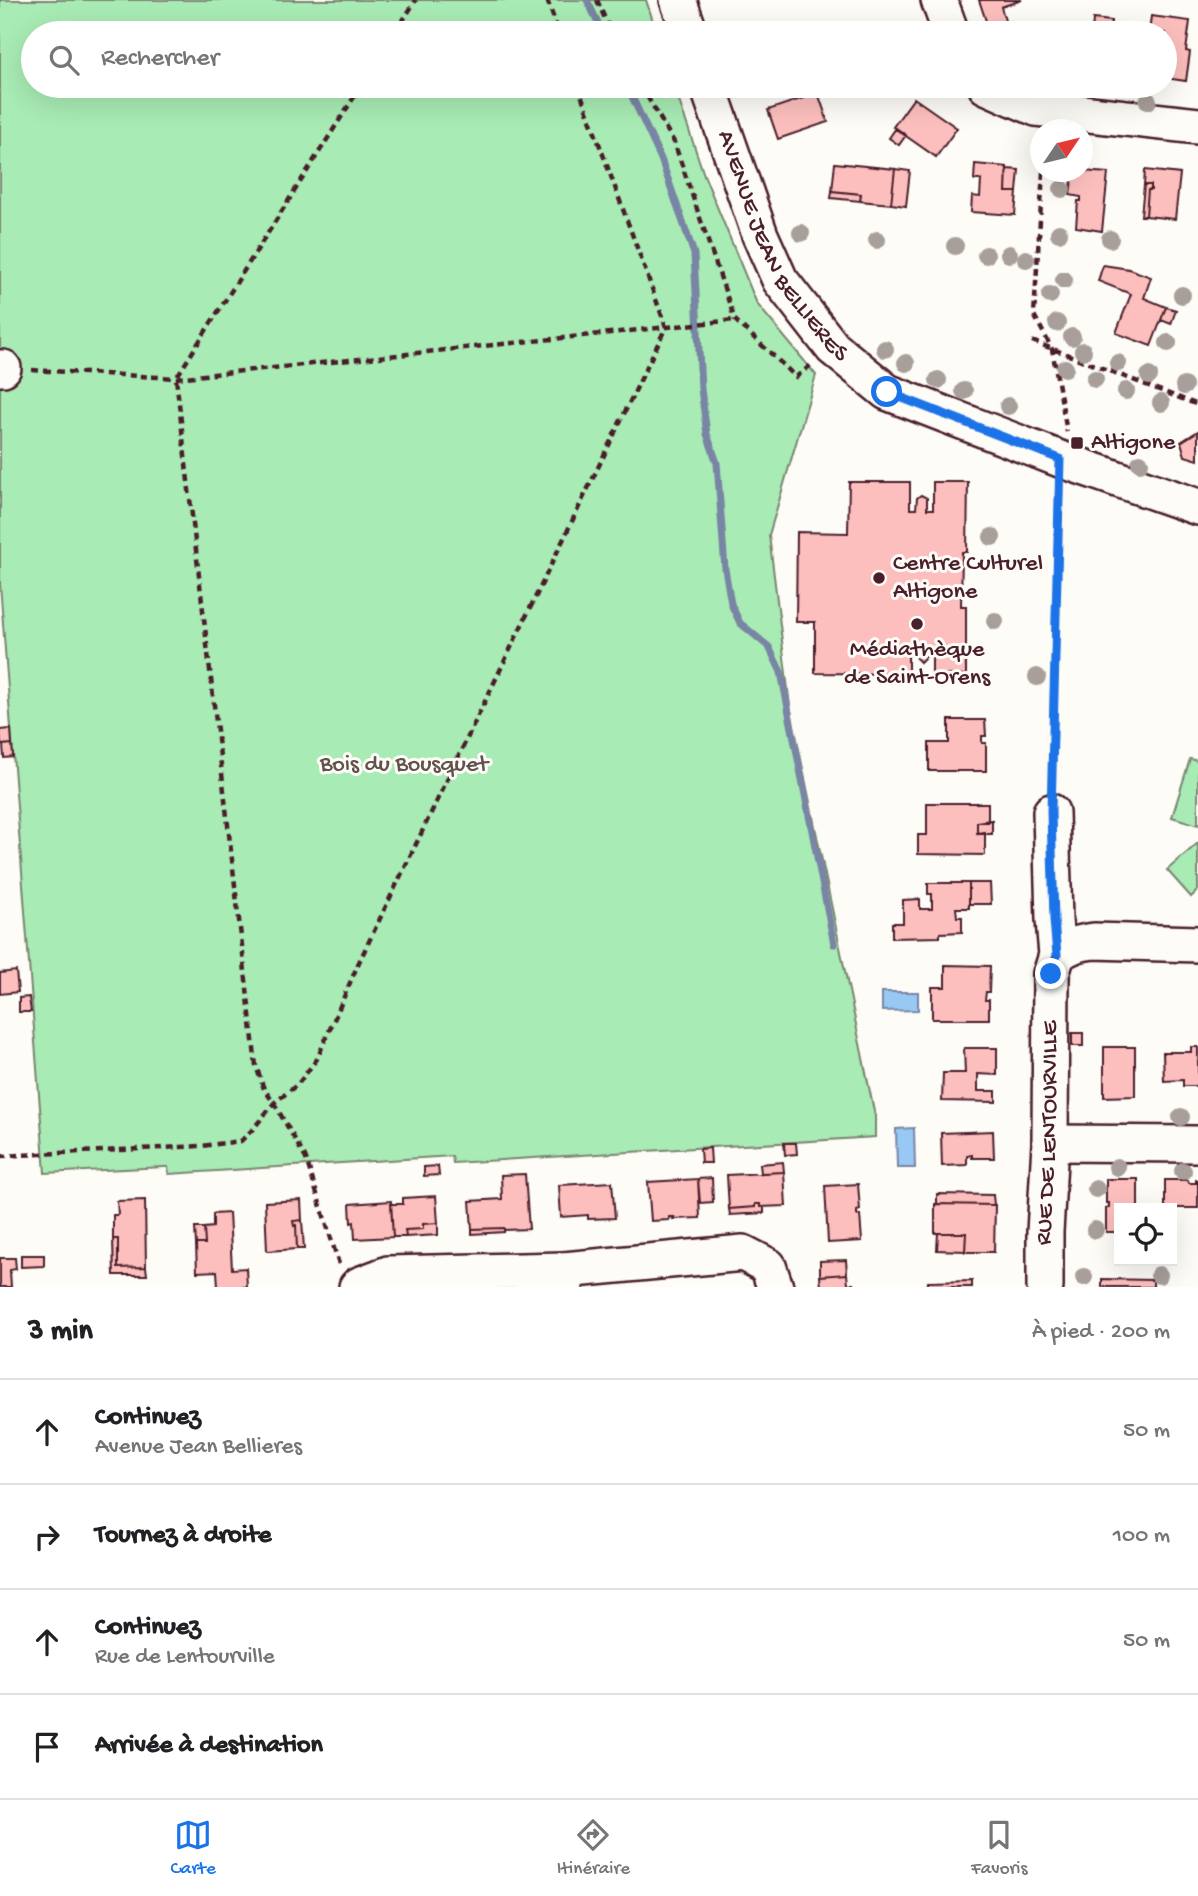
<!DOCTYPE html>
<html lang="fr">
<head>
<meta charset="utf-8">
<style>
  :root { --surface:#fff; --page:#f2f2f2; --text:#202124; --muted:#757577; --line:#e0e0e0; --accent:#1a73e8 }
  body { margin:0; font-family:"Gochi Hand",sans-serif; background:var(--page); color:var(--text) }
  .controls { position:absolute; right:21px; bottom:21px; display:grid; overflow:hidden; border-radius:0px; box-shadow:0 7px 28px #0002 }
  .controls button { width:63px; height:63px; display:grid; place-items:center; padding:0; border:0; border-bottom:2px solid var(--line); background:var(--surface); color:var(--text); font:35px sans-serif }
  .compass { position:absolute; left:1030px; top:119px; width:63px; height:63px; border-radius:50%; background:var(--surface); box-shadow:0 7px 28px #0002; rotate:55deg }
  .stop { position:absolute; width:21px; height:21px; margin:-16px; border:5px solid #1a73e8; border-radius:50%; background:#fff }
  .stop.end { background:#1a73e8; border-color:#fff; box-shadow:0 2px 7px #0008 }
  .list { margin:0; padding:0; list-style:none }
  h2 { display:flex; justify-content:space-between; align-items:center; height:91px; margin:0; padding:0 28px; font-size:30px }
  h2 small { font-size:23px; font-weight:400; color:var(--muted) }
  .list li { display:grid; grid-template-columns:46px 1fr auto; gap:21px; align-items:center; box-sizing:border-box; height:105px; padding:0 28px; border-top:2px solid var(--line) }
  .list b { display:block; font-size:26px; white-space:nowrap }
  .list p { margin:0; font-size:23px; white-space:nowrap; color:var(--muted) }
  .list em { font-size:23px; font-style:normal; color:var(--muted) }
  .icon { flex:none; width:38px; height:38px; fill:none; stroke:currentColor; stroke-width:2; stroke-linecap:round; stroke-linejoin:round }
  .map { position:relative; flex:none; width:1198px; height:1287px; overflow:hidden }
  .search { position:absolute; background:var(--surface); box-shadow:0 7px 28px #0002; left:21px; right:21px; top:21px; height:77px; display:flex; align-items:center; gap:18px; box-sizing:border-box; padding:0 24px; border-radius:38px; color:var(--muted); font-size:26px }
  .sheet { height:511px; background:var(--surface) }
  nav { display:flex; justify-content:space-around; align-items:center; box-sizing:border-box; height:98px; border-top:2px solid var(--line); background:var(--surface); font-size:19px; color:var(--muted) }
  nav a { display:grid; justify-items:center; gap:4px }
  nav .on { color:var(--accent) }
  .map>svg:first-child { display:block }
  .green { fill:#a8ebb4; stroke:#798570; stroke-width:2 }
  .water { fill:#98c9f4; stroke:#7985a4; stroke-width:2 }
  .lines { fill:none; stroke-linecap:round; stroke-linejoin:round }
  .stream { stroke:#7985a4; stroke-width:7 }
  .building { fill:#fcbfbd; stroke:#4a1f2b; stroke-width:2 }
  .minor-casing { stroke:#4a1f2b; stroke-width:40 }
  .path { stroke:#4a1f2b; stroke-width:4.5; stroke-dasharray:7 5; stroke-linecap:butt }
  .minor { stroke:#fdfcf7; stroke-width:35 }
  .tree { fill:#a89e9a }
  .route { stroke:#1a73e8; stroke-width:9 }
  .poi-dot { fill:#4a1f2b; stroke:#fdfcf7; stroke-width:2.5 }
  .labels { text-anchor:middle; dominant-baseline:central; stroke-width:6; stroke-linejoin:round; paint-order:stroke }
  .street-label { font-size:24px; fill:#4a1f2b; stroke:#fdfcf7 }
  .poi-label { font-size:24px; fill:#4a1f2b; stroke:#fdfcf7; text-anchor:start }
  .park-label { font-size:24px; fill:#62524d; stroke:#fdfcf7 }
</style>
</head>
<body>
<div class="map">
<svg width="1198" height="1287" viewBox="0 0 1198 1287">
  <rect width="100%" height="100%" fill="#fdfcf7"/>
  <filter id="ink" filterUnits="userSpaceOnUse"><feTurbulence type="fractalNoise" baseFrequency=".0143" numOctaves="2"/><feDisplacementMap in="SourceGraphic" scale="14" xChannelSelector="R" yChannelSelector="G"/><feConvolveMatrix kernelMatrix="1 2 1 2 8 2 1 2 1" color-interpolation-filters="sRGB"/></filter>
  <g filter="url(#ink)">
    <path class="green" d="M0,0H646L657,33H33V86H674L704,175L757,304L816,375L769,535L790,706L875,1116V1137L453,1163L452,1156L169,1174L168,1167H164L45,1173L0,584Z
      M1190,759L1198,761V825L1172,817Z
      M1198,843V890L1191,897L1167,870Z"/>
    <path class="water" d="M882,992H918V1010L882,1011Z
      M914,1128L915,1168H897L896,1129Z"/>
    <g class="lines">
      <path class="stream" d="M587,0L603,33
        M627,86L661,159L694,254L701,389L707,434L717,463L725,569L731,604L740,623L769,647L781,672L834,944"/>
    </g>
    <path class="building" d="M979,0H1022L1001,7L1006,24L989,30Z
      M1151,16L1190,21L1186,51L1190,52L1186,81L1165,78V33H1149Z
      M1093,19L1111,21L1110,33L1092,32Z
      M773,24L776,33H745Z
      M818,93L828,122L778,139L768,110Z
      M914,98L957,128L936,157L893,127Z
      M896,128L906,135L899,145L889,138Z
      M835,163L895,169L891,204L860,201L861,194L832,191Z
      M975,164L1007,167L1006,192H1017L1015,215L971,212L972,196L980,197L981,180H974Z
      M895,169L910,171L906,206L891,204Z
      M1007,169L1019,170L1017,192H1006Z
      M1145,170L1180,174L1175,219L1146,216L1148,190H1151V185H1144Z
      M1082,171L1108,173L1102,231L1076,227L1078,201H1081V197L1070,195L1073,172Z
      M1144,185H1151V190H1148L1146,216H1141Z
      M832,191L861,194L860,201L831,198Z
      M1103,265L1129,269L1151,277L1144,298L1166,307L1151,346L1116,333L1131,294L1098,281Z
      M1166,307L1176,310L1171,324L1161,320Z
      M1198,431V460L1185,456L1181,442Z
      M849,482H910V509H916L917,498L921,495L927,498V509H933V482H968L967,552H962L961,606H966V675H932V648H926V656L920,662L915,657V647H908V674L815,673V622H796L797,532L848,533Z
      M949,720H985L986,736H982V743H986V771H929V743H949Z
      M11,729L12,744L1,745L0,730Z
      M12,744L13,757L4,758L3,745Z
      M927,803H988V822H977V833L985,832V855L918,854V835H927Z
      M992,820V834L977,833V822Z
      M928,883H969V908H956L957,917H962V932L940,933V937L892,938V923H903V900L920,899V909H932V894H928Z
      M969,883H990L991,904H969Z
      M945,965L990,966L989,992H986L985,1000H989V1019H932V987H945Z
      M16,971L18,992L0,994V973Z
      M29,997L31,1012H19V998Z
      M1072,1033H1083V1046H1072Z
      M1104,1047H1135V1096L1104,1097Z
      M1191,1047H1198V1086H1183V1080L1164,1081L1163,1052H1191Z
      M964,1048H997V1075L978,1074V1091H996V1102L942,1101L943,1073H965Z
      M993,1131L994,1158H972V1155L967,1156V1165L942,1166L941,1133Z
      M784,1143H796L797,1154L785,1155Z
      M710,1148L711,1163H701L700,1149Z
      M783,1162L784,1172L761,1173L760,1164Z
      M438,1166L439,1175L424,1176V1167Z
      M784,1172L786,1206L760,1207V1204H755V1207L729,1209L727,1175Z
      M525,1174L529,1229L504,1230V1228L472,1229L470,1201L502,1199L501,1175Z
      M712,1178L713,1202L700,1203L698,1179Z
      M698,1179L700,1218L673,1219L674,1217H669V1220L651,1221L648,1182Z
      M1106,1179H1138V1208H1119V1232H1106V1208L1109,1207V1203H1106Z
      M1165,1180H1188L1189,1183H1196V1180H1198V1208H1165Z
      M612,1182L615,1218L588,1219V1215L561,1217L559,1185Z
      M858,1184L860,1210L857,1211V1215H860L862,1241L828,1243L825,1186Z
      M937,1194L993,1195L994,1205L937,1204Z
      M436,1196L438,1223L423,1224V1229L405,1230L406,1237H393L391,1204H403V1198Z
      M145,1200L146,1267L118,1268V1239H113V1215H118L117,1201Z
      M301,1200L302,1220L293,1221L294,1226L296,1225L297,1249L267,1251L265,1202Z
      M391,1201L393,1237L355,1239L354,1222L351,1223L350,1204Z
      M755,1204H760V1207H764V1213L730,1215L729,1209L755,1207Z
      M935,1204L995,1205L994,1252H965L966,1233H935Z
      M229,1213L232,1269L246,1268L247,1287H218L217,1271L197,1272L196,1244H205L204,1228L213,1227V1214Z
      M302,1220L304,1249H297L296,1225L294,1226L293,1221Z
      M438,1223V1235L406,1237L405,1230L423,1229V1224Z
      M195,1228H204L205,1244H196Z
      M504,1228V1232L472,1234V1229Z
      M938,1233H966L965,1251L937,1250Z
      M113,1239H118V1268L146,1267L147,1275H114Z
      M21,1255H44V1266L21,1267Z
      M0,1258H15L16,1269L10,1270L11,1287H0Z
      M846,1260L847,1274L820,1276V1261Z
      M847,1274L848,1284H854V1287H821L820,1276Z
      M1102,1279L1153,1280V1287H1102Z
      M972,1281V1287H928V1282Z"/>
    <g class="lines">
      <defs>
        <g id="minor">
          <path d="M678,0L690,33"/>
          <path d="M939,0L951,33"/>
          <path id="s1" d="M708,86L760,235L780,280L833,348L887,392L1060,459L1198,507"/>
          <path d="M986,86L1036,108L1198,126"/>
          <path d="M0,368H3"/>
          <path d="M1057,955C1069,945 1079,943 1094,941L1198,944"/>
          <path d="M1050,1143L1198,1144"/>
          <path d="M357,1287L359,1285L388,1274L564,1270"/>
          <path d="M565,1287L564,1270L743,1253L768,1266L775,1287"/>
          <path id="s2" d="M1045,1287V1232L1050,1143L1051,974L1057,955L1054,920L1051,812"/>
        </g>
      </defs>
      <use href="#minor" class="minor-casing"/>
      <path class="path" d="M547,0L559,33
        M597,0L611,33
        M395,33L416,0
        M641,86L674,142L735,320L796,377L811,365
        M1043,172L1034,315L1052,349L1067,432
        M1032,341L1198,405
        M32,370L176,378L735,320
        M1051,783L1060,488
        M0,1156L201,1146L241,1141L253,1129L274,1103L298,1084L317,1059L359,962L666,327L578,86
        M339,1264L306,1159L274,1103L264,1089L256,1066L176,378L361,86"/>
      <use href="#minor" class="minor"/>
    </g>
    <g class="tree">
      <circle cx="1148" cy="101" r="9"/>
      <circle cx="1062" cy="189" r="9"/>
      <circle cx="801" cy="233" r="9"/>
      <circle cx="1059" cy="233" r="9"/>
      <circle cx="1110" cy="239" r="9"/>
      <circle cx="877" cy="240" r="9"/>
      <circle cx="955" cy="246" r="9"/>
      <circle cx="1009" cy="254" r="9"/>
      <circle cx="986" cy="255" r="9"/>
      <circle cx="1026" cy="259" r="9"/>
      <circle cx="1064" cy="280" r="9"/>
      <circle cx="1050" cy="295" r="9"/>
      <circle cx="1182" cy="295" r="9"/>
      <circle cx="1057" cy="323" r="9"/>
      <circle cx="1072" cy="337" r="9"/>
      <circle cx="1168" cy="343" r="9"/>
      <circle cx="885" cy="349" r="9"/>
      <circle cx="1083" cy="351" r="9"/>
      <circle cx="906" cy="363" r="9"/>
      <circle cx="1118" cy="363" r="9"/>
      <circle cx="1065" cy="368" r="9"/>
      <circle cx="1149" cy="376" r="9"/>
      <circle cx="1095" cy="379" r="9"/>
      <circle cx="938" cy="380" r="9"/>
      <circle cx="1184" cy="386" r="9"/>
      <circle cx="964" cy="391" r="9"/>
      <circle cx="1126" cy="391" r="9"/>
      <circle cx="1161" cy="403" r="9"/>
      <circle cx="1008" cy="406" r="9"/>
      <circle cx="1140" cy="463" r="9"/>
      <circle cx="992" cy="537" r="9"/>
      <circle cx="995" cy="621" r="9"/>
      <circle cx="1037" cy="677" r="9"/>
      <circle cx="1181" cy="1117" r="9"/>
      <circle cx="1117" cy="1167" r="9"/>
      <circle cx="1183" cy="1171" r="9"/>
      <circle cx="1096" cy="1189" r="9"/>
      <circle cx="1095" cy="1230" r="9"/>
      <circle cx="1159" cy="1275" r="9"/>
      <circle cx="1084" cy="1277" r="9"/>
    </g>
  </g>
  <g class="lines" filter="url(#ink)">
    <path class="route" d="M887,392L1060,459L1051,812L1054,920L1057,955L1051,974"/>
  </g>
  <g class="poi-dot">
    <rect x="1070" y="436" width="14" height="14" rx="3.5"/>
    <circle cx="879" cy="578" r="7"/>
    <circle cx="917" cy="624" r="7"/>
  </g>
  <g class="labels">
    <g class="street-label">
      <text stroke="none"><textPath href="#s1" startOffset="178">AVENUE JEAN BELLIERES</textPath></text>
      <text stroke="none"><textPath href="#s2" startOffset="154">RUE DE LENTOURVILLE</textPath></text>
    </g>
    <g class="poi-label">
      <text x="1091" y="443">Altigone</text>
      <text x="893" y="564">Centre Culturel<tspan x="893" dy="28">Altigone</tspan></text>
      <text x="917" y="650" text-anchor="middle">Médiathèque<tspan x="917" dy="28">de Saint-Orens</tspan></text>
    </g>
    <g class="park-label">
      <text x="404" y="765">Bois du Bousquet</text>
    </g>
  </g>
</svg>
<div class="controls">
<button><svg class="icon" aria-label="locate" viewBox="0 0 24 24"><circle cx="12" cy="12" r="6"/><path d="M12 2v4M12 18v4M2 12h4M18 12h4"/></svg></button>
</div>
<svg class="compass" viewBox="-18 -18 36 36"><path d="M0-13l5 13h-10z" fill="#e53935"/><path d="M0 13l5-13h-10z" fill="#757577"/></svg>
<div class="stop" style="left:887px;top:392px"></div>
<div class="stop end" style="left:1051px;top:974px"></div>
<div class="search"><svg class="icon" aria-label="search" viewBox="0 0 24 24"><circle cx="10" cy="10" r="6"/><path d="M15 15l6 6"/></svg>Rechercher</div>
</div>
<section class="sheet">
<h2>3 min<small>À pied · 200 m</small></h2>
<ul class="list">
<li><svg class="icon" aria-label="ahead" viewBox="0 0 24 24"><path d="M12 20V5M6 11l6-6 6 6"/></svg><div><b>Continuez</b><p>Avenue Jean Bellieres</p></div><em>50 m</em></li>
<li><svg class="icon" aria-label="right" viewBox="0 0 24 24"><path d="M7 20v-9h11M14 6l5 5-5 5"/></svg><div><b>Tournez à droite</b></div><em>100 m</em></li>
<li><svg class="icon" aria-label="ahead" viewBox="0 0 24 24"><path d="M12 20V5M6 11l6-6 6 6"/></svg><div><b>Continuez</b><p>Rue de Lentourville</p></div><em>50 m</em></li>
<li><svg class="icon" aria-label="arrive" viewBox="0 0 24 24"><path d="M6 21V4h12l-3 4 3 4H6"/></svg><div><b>Arrivée à destination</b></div></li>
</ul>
</section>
<nav>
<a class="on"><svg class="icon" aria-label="map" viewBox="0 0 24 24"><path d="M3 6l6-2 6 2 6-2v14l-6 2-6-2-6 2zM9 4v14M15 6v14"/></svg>Carte</a>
<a><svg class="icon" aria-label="directions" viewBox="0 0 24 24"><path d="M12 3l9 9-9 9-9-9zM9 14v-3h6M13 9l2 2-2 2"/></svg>Itinéraire</a>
<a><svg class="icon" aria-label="saved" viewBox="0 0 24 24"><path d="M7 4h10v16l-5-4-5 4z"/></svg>Favoris</a>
</nav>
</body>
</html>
